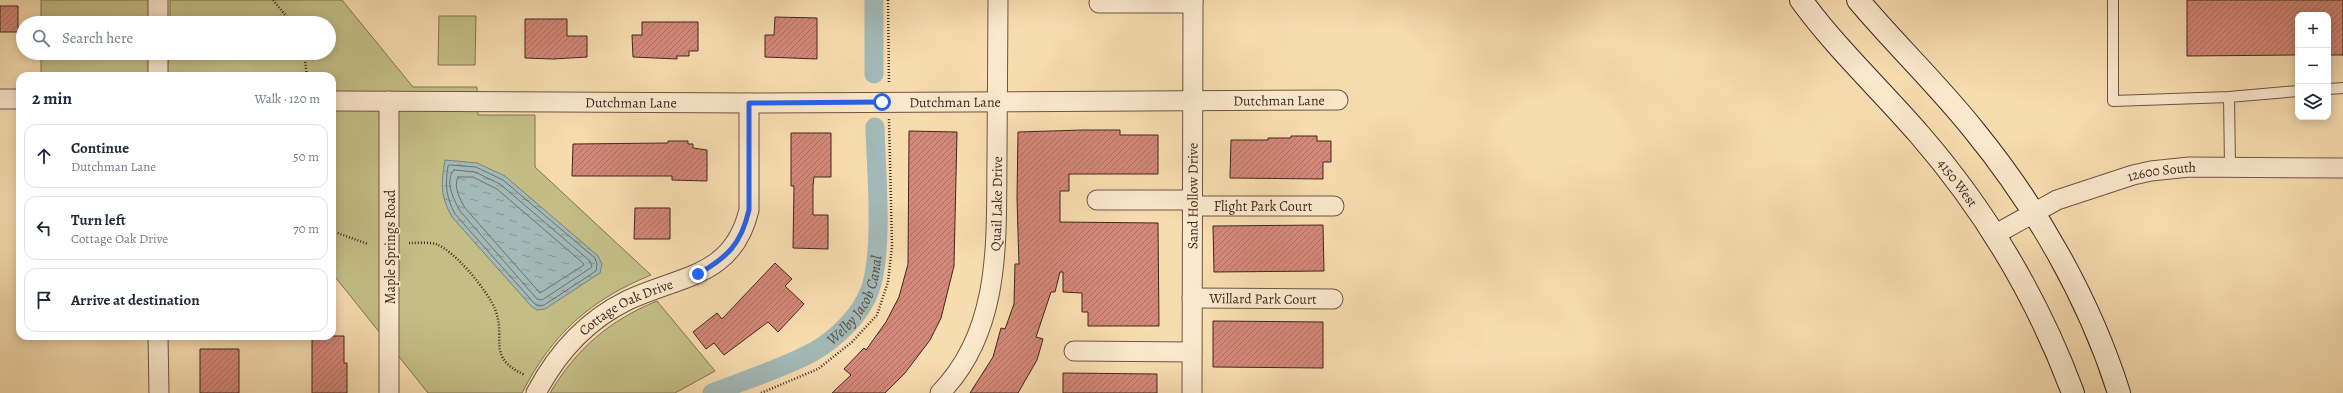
<!DOCTYPE html>
<html lang="en">
<head>
<meta charset="utf-8">
<style>
  :root { --surface:#fff; --page:#f6f6f7; --text:#1f2937; --muted:#747a83; --line:#e0e1e3 }
  body { margin:0; font-family:Alegreya,serif; background:var(--page); color:var(--text) }
  .controls { position:absolute; right:12px; top:12px; display:grid; overflow:hidden; border-radius:8px; box-shadow:0 2px 10px #0003 }
  .controls button { width:36px; height:36px; display:grid; place-items:center; padding:0; border:0; border-bottom:1px solid var(--line); background:var(--surface); color:var(--text); font:20px sans-serif }
  .stop { position:absolute; width:12px; height:12px; margin:-9px; border:3px solid #2563eb; border-radius:50%; background:#fff }
  .stop.end { background:#2563eb; border-color:#fff; box-shadow:0 1px 4px #0008 }
  .list { margin:0; padding:0; list-style:none }
  h2 { display:flex; justify-content:space-between; align-items:center; height:52px; margin:0; padding:0 16px; font-size:17px }
  h2 small { font-size:13px; font-weight:400; color:var(--muted) }
  .list li { display:grid; grid-template-columns:26px 1fr auto; gap:12px; align-items:center; box-sizing:border-box; height:64px; margin:0 8px 8px; padding:0 8px; border:1px solid var(--line); border-radius:12px }
  .list b { display:block; font-size:15px; white-space:nowrap }
  .list p { margin:0; font-size:13px; white-space:nowrap; color:var(--muted) }
  .list em { font-size:13px; font-style:normal; color:var(--muted) }
  .icon { flex:none; width:22px; height:22px; fill:none; stroke:currentColor; stroke-width:2; stroke-linecap:round; stroke-linejoin:round }
  .map { position:relative; flex:none; width:2343px; height:393px; overflow:hidden }
  .search { position:absolute; background:var(--surface); box-shadow:0 2px 10px #0003; left:16px; top:16px; width:320px; height:44px; display:flex; align-items:center; gap:10px; box-sizing:border-box; padding:0 14px; border-radius:22px; color:var(--muted); font-size:15px }
  .panel { position:absolute; background:var(--surface); box-shadow:0 2px 10px #0003; left:16px; top:72px; width:320px; height:268px; border-radius:12px }
  .map>svg:first-child { display:block }
  .park { fill:#c4be86; stroke:#827252 }
  .water { fill:url(#water-ripples); stroke:#7b7f7a }
  .lines { fill:none; stroke-linecap:round; stroke-linejoin:round }
  .shore { stroke:#72706a; stroke-width:1 }
  .canal { stroke:#a2b9b7; stroke-width:19 }
  .building { fill:url(#building-hatch); stroke:#41271e }
  .lane-casing { stroke:#6e5442; stroke-width:12 }
  .street-casing { stroke:#6e5442; stroke-width:21 }
  .secondary-casing { stroke:#41271e; stroke-width:24 }
  .path { stroke:#41271e; stroke-width:2.5; stroke-dasharray:1 2; stroke-linecap:butt }
  .lane { stroke:#fae8cc; stroke-width:10 }
  .street { stroke:#fae8cc; stroke-width:19 }
  .secondary { stroke:#fae8cc; stroke-width:22 }
  .route { stroke:#2563eb; stroke-width:5 }
  .labels { text-anchor:middle; dominant-baseline:central; stroke-width:3; stroke-linejoin:round; paint-order:stroke }
  .street-label { font-size:14px; fill:#41271e; stroke:#fae8cc }
  .water-label { font-size:15px; font-style:italic; fill:#594c44; stroke:#fae8cc }
</style>
</head>
<body>
<div class="map">
<svg width="2343" height="393" viewBox="0 0 2343 393">
  <defs>
    <pattern id="water-ripples" width="26" height="14" patternUnits="userSpaceOnUse"><rect width="26" height="14" fill="#a2b9b7"/><path d="M2 4q2-2 4 0t4 0M15 11q2-2 4 0t4 0" fill="none" stroke="#869694"/></pattern>
    <pattern id="building-hatch" width="6" height="6" patternUnits="userSpaceOnUse"><rect width="6" height="6" fill="#d48879"/><path d="M-1 1l2-2M0 6l6-6M5 7l2-2" fill="none" stroke="#ae6f63"/></pattern>
  </defs>
  <rect width="100%" height="100%" fill="#f7dcb0"/>
  <filter id="stains"><feTurbulence type="fractalNoise" baseFrequency=".005" numOctaves="4"/><feColorMatrix values="0 0 0 0 .2 0 0 0 0 .09 0 0 0 0 .02 0 0 0 .5 -.17"/></filter>
  <radialGradient id="worn" r=".72"><stop offset=".6" stop-color="#630" stop-opacity="0"/><stop offset="1" stop-color="#630" stop-opacity=".3"/></radialGradient>
  <path class="park" d="M41,0H150V23H41Z
    M170,0H342L413,87H477L478,115H535V167L651,275C590,300 552,334 522,393H428L332,273V76H168L166,70L170,53H329V23H170Z
    M439,16H476L475,65H438Z
    M41,53H151L150,70L145,76H41Z
    M657,301L715,371L675,393H550C576,349 610,320 657,301Z"/>
  <path class="water" d="M445,160L477,163L505,176L598,256L602,264L600,273L545,309L537,310L531,306L452,217C440,195 441,184 445,160Z"/>
  <g class="lines">
    <path class="shore" d="M450,165L476,167L503,180L595,258L597,264L596,271L544,305L538,306L534,303L455,214C446,197 445,185 448,166Z
      M454,170L475,172L500,184L590,261L592,267L542,300L537,299L460,211C454,200 444,181 454,170Z
      M458,177H473L497,189L583,263L584,265L540,293L465,208C460,199 453,187 458,177Z"/>
    <g class="canal">
      <path d="M874,0V74"/>
      <path id="s1" d="M712,393C745,380 781,369 813,352C836,339 861,315 870,290C884,249 876,172 875,127"/>
    </g>
  </g>
  <path class="building" d="M2187,0H2343V55H2328V15H2298V55L2187,56Z
    M0,6H18V32H0Z
    M775,17L817,18V59L765,57V35H774Z
    M525,19H567V36H587V57L553,59L525,58Z
    M642,22H698V51H689V56H677V59L633,57L632,35H642Z
    M1083,130H1120V135H1158V174H1069V191H1060V222L1158,223L1159,326H1088V312H1082V293L1063,292V272H1060L1055,292H1051L1036,337L1043,339L1037,360L1018,393H970L993,357L1001,328L1005,329L1014,304L1015,264H1019L1017,198L1018,132Z
    M909,131L957,132L954,266L941,318L930,340L905,373L885,393H832L851,375L844,369L864,348L866,350L886,322L899,297L908,264Z
    M791,133H831V177H814L813,186V215H828V249L793,248L794,186H791Z
    M1291,136H1317V141H1331V162H1323V179L1230,178L1231,140H1268V138H1291Z
    M668,141H688V144H693V148L707,150V181L672,180V176H572L573,144L668,143Z
    M635,208H670V239H634Z
    M1323,225L1324,271L1214,272L1213,226Z
    M775,263L792,279L785,286L804,304L778,332L768,322L724,355L714,343L706,349L693,332L717,313L722,319Z
    M1213,321L1323,322V368L1213,367Z
    M312,336H344V363H347V393H312Z
    M200,349H239V393H200Z
    M1063,373L1157,374V393H1063Z"/>
  <g class="lines">
    <defs>
      <path id="lane" d="M2113,0V101L2229,97L2298,91
        M2328,89L2343,88
        M2229,97L2230,167"/>
      <g id="street">
        <path d="M1099,3H1193"/>
        <path d="M158,23V0"/>
        <path d="M158,76V53"/>
        <path d="M0,99H20"/>
        <path id="s2" d="M332,101L749,103L1338,100"/>
        <path d="M1097,200H1192"/>
        <path id="s3" d="M1192,206H1334"/>
        <path id="s4" d="M1994,235L2057,200L2133,175L2151,171L2189,167L2343,168"/>
        <path id="s5" d="M1192,298L1333,299"/>
        <path d="M158,336L159,393"/>
        <path d="M1074,351L1192,352"/>
        <path d="M389,393V101"/>
        <path id="s6" d="M536,393C557,353 587,320 628,300C682,275 733,277 749,210V103"/>
        <path id="s7" d="M940,393C1002,330 996,239 997,158C997,105 998,53 998,0"/>
        <path id="s8" d="M1192,393L1193,0"/>
      </g>
      <g id="secondary">
        <path id="s9" d="M1801,0C1836,48 1880,89 1919,134C1985,210 2038,299 2073,393"/>
        <path d="M1858,0C1895,44 1937,84 1973,129C2036,206 2089,298 2119,393"/>
      </g>
    </defs>
    <use href="#lane" class="lane-casing"/>
    <use href="#street" class="street-casing"/>
    <use href="#secondary" class="secondary-casing"/>
    <path class="path" d="M273,0L292,23
      M888,0L889,84
      M304,53L307,76
      M332,231L368,244
      M409,243C417,243 428,242 436,244C455,251 487,290 495,309C507,339 485,357 525,375
      M761,393L818,369L852,342L877,315L888,282L892,246L889,119"/>
    <use href="#lane" class="lane"/>
    <use href="#street" class="street"/>
    <use href="#secondary" class="secondary"/>
  </g>
  <g class="lines">
    <path class="route" d="M698,274C728,257 741,244 749,210V103L882,102"/>
  </g>
  <g class="labels">
    <g class="street-label">
      <text stroke="none"><textPath href="#s2" startOffset="947">Dutchman Lane</textPath></text>
      <text stroke="none"><textPath href="#s2" startOffset="299">Dutchman Lane</textPath></text>
      <text stroke="none"><textPath href="#s2" startOffset="623">Dutchman Lane</textPath></text>
      <text stroke="none"><textPath href="#s4" startOffset="181">12600 South</textPath></text>
      <text stroke="none"><textPath href="#s9" startOffset="241">4150 West</textPath></text>
      <text stroke="none"><textPath href="#s8" startOffset="197">Sand Hollow Drive</textPath></text>
      <text stroke="none"><textPath href="#s7" startOffset="203">Quail Lake Drive</textPath></text>
      <text stroke="none"><textPath href="#s3" startOffset="71">Flight Park Court</textPath></text>
      <text transform="translate(390 247) rotate(-90)">Maple Springs Road</text>
      <text stroke="none"><textPath href="#s5" startOffset="71">Willard Park Court</textPath></text>
      <text stroke="none"><textPath href="#s6" startOffset="128">Cottage Oak Drive</textPath></text>
    </g>
    <g class="water-label">
      <text stroke="none"><textPath href="#s1" startOffset="179">Welby Jacob Canal</textPath></text>
    </g>
  </g>
  <rect width="100%" height="100%" filter="url(#stains)"/>
  <rect width="100%" height="100%" fill="url(#worn)"/>
</svg>
<div class="controls">
<button>+</button>
<button>−</button>
<button><svg class="icon" aria-label="layers" viewBox="0 0 24 24"><path d="M12 4l9 5-9 5-9-5zM3 14l9 5 9-5"/></svg></button>
</div>
<div class="stop" style="left:882px;top:102px"></div>
<div class="stop end" style="left:698px;top:274px"></div>
<div class="search"><svg class="icon" aria-label="search" viewBox="0 0 24 24"><circle cx="10" cy="10" r="6"/><path d="M15 15l6 6"/></svg>Search here</div>
<section class="panel">
<h2>2 min<small>Walk · 120 m</small></h2>
<ul class="list">
<li><svg class="icon" aria-label="ahead" viewBox="0 0 24 24"><path d="M12 20V5M6 11l6-6 6 6"/></svg><div><b>Continue</b><p>Dutchman Lane</p></div><em>50 m</em></li>
<li><svg class="icon" aria-label="left" viewBox="0 0 24 24"><path d="M17 20v-9H6M10 6l-5 5 5 5"/></svg><div><b>Turn left</b><p>Cottage Oak Drive</p></div><em>70 m</em></li>
<li><svg class="icon" aria-label="arrive" viewBox="0 0 24 24"><path d="M6 21V4h12l-3 4 3 4H6"/></svg><div><b>Arrive at destination</b></div></li>
</ul>
</section>
</div>
</body>
</html>
